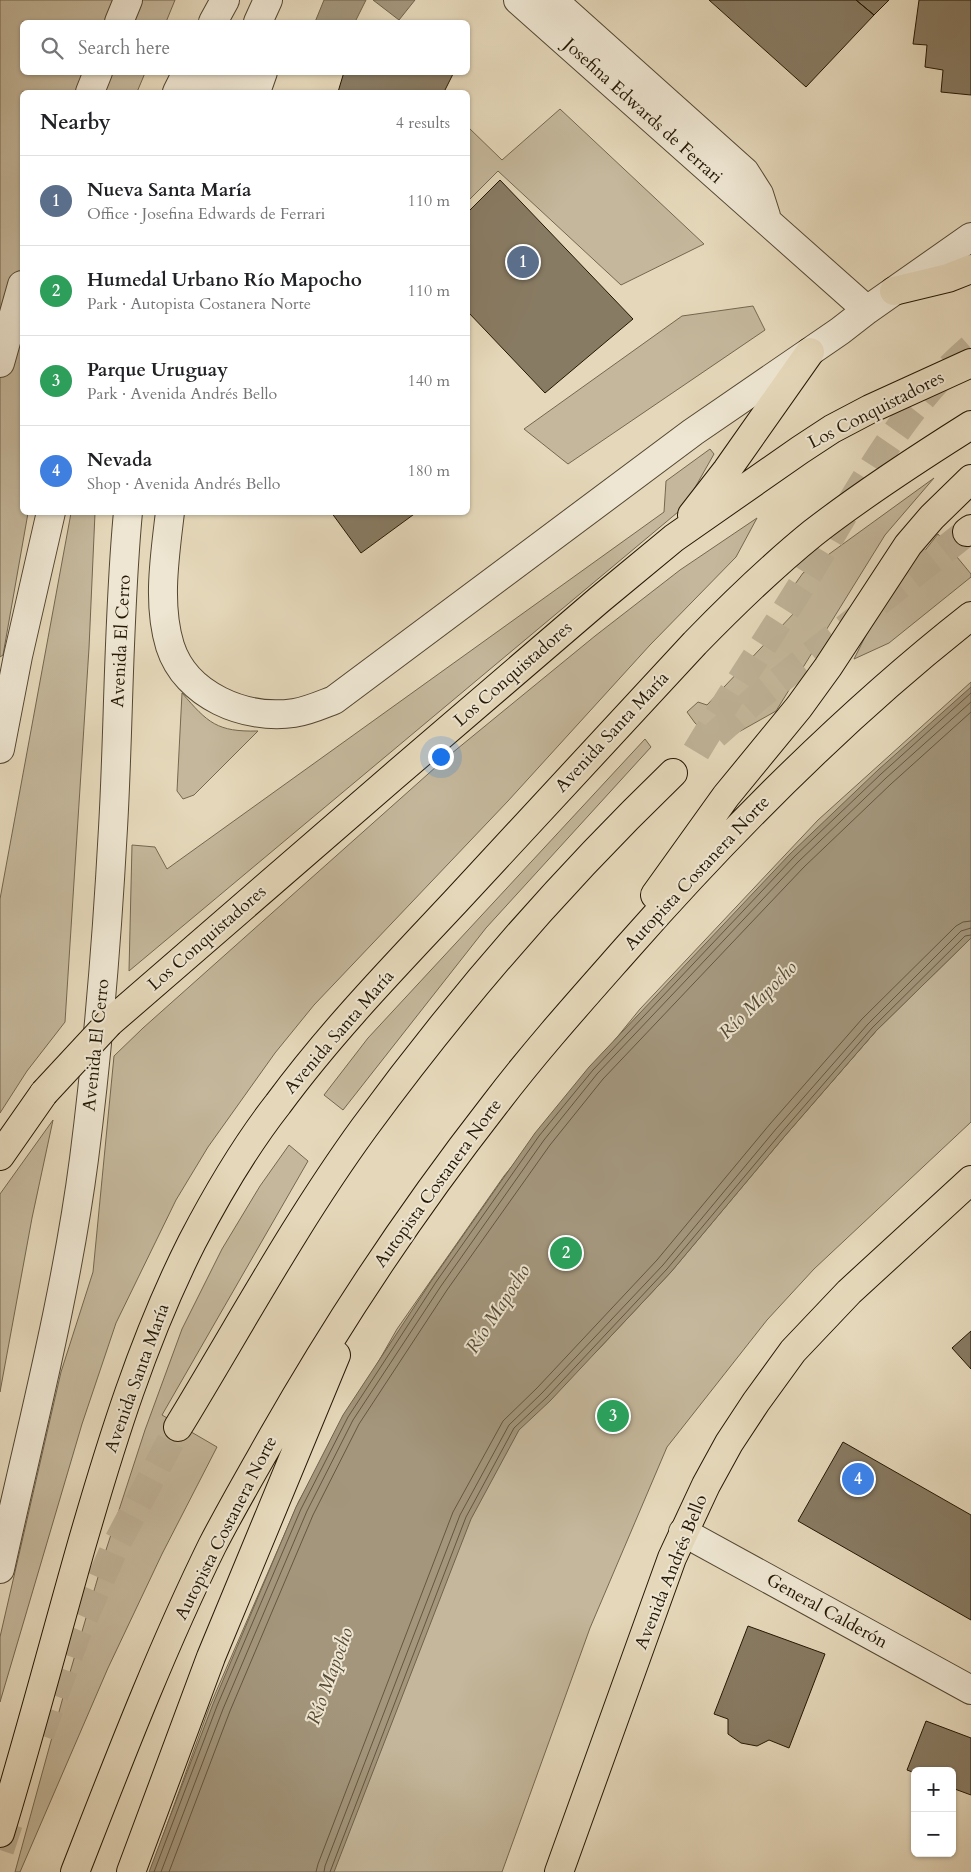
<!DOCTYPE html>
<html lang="en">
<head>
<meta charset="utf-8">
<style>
  :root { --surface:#fff; --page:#f6f6f6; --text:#202124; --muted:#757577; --line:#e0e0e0; --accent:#0b8043 }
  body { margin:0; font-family:Cardo,serif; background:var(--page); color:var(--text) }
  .controls { position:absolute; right:15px; bottom:15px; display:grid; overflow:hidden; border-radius:8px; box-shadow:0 1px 4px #0004 }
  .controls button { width:45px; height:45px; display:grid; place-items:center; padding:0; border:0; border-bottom:1px solid var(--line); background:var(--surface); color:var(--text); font:25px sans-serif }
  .you { position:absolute; left:440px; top:756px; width:18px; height:18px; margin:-12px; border:4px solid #fff; border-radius:50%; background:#1a73e8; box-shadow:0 0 0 8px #1a73e833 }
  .badge { display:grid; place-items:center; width:32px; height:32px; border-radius:50%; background:var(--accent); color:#fff; font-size:16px; font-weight:700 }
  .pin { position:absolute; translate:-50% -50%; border:2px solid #fff; box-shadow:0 1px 5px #0006 }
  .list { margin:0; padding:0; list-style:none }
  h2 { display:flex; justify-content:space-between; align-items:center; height:65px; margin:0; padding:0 20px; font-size:21px }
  h2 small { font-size:16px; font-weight:400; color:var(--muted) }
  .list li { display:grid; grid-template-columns:32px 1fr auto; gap:15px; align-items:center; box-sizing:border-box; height:90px; padding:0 20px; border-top:1px solid var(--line) }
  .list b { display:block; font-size:19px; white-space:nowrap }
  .list p { margin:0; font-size:16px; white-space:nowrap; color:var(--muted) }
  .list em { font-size:16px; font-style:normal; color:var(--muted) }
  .icon { flex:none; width:28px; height:28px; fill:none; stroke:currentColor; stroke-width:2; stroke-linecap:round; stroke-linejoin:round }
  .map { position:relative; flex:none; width:971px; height:1872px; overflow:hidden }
  .search { position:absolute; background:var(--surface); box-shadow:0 1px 4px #0004; left:20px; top:20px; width:450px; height:55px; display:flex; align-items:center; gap:12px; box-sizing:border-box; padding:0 18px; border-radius:8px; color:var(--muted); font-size:19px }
  .panel { position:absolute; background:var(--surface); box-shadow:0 1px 4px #0004; left:20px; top:90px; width:450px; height:425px; border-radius:8px }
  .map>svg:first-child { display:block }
  .green { fill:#c4b79b; stroke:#746750 }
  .water { fill:#a3967c; stroke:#70634c }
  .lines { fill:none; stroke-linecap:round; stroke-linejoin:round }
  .shore { stroke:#645640; stroke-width:1 }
  .building { fill:#887b63; stroke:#241704 }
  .highway-tunnel { stroke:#beb196; stroke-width:28; stroke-dasharray:28 14; stroke-linecap:butt }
  .minor-casing { stroke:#544732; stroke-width:30 }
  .major-casing { stroke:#241704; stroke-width:30 }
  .highway-casing { stroke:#241704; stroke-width:30 }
  .minor { stroke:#eee6d2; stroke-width:28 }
  .major { stroke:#e5d8ba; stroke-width:28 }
  .highway { stroke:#e5d8ba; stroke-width:28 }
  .major-bridge-casing { stroke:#241704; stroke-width:30; stroke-linecap:butt }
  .major-bridge { stroke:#e5d8ba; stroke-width:28 }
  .labels { text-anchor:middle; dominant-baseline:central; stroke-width:4; stroke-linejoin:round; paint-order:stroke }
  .street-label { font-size:18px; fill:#241704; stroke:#eee6d2 }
  .water-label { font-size:19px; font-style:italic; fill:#574a34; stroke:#eee6d2 }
</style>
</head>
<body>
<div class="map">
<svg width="971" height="1872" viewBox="0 0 971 1872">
  <rect width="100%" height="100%" fill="#e5d8ba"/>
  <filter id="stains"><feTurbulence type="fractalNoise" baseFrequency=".004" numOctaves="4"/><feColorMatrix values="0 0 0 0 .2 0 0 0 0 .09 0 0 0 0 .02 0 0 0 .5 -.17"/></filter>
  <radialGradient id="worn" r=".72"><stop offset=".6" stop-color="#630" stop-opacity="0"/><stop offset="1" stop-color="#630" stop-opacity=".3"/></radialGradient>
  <path class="green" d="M0,0H175L166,22H22V72L145,73L137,92H22V512L28,513L3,655L0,657Z
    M560,109L704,244L621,285L498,171L468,201V127L502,160Z
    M753,306L765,330L568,464L524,429L682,316Z
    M710,449L714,454L684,507L129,971L132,845L155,847L167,869L664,512L666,481Z
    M934,478L885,535L776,711L728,738L708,735L695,723L687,712L698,702L707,705L795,612L800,600L793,587L803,573Z
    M71,513H95L89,648L65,1022L27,1071L0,1113V899Z
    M757,518L736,557L650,645L508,801L314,1005L275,1053L208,1147L176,1200L116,1323L82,1424L0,1702V1637L61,1372L93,1272L114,1056L143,1028L446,758L595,636L680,570Z
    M938,534L971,574V577L889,643L854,659L880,607Z
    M971,682V922L596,1352L671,1272L784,1137L876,1031L971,938V1122L814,1269L767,1320L667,1447L590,1628L502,1872H150L209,1708L299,1501L397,1329L504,1176L640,1009L818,820Z
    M182,693C208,723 217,732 258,731L194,795L183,799L177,791Z
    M645,739L651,747L486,928L343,1110L324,1095L368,1038Z
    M53,1120L32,1218L0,1392V1194Z
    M289,1145L308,1161L162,1415L217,1447L162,1554L108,1668L20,1872H15L68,1679L106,1550L145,1430L182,1329L222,1249L260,1186Z"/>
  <path class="water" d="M324,0H366L355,22H315Z
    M373,0H415L399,20Z
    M971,687V938L876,1031L784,1137L671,1272L550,1401L519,1430L471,1519L334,1872H149L213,1704L296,1507L343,1415L432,1280L535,1133L589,1067L790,854L878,770Z"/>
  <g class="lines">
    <path class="shore" d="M154,1872L217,1706L301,1509L348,1417L436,1282L539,1136L593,1070L794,857L881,774L971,693
      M161,1872L223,1709L307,1511L353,1420L441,1286L544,1140L597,1074L798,862L886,778L971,702
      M169,1872L230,1711L313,1515L359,1424L447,1290L550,1145L603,1079L804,867L891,784L971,712
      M316,1872L318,1864L453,1512L503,1421L537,1388L657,1260L770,1124L862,1019L956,926L963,922L971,921
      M324,1872L325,1866L460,1515L509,1425L542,1393L663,1265L776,1129L868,1024L961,931L971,928
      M330,1872L466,1517L514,1428L547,1397L667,1269L781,1133L872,1028L965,936L971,935"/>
  </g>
  <path class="building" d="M709,0H856L874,15L806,87Z
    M856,0H889L874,15Z
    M919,0H971V95L941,92L943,70L925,67L927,45L913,44Z
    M344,72H454L444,92H338Z
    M500,180L633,319L545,393L468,312V212Z
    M331,512H417L361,553Z
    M971,1331V1369L952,1348Z
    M843,1442L971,1515V1620L798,1521Z
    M748,1626L825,1654L789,1748L769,1740L757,1746L741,1743L728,1734V1719L714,1714Z
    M926,1721L971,1738V1795L952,1788V1771H915V1773L907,1770Z"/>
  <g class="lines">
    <path class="highway-tunnel" d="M715,735L757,698L967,532
      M696,752C731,693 770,637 806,578C855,498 898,411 971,348
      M40,1735L76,1636L115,1547L178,1427
      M0,1850L13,1811"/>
    <defs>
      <path id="minor" d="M518,0L867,310
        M553,0L745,172L759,194L766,216
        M119,22L128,0
        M213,22L225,0
        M258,22L268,0
        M90,92L98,72
        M177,92L187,72
        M202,92L208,72
        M226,92L236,72
        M256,92L263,72
        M0,363L22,285
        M170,512C165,555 157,604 170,646C186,696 245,720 294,713C308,711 321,705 334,700L693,432L840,331L867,310L971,237
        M0,749L18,656L51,512
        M683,1532L971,1690
        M0,1569C30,1433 66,1297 84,1159C98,1050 107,939 113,828C119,723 118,617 128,512"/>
      <path id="major" d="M692,515L727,470L810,352
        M109,1023L394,776L599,600L674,538L800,450L832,429L870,409L971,363
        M0,1156L44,1093
        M0,1833C29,1738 54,1642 81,1547C111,1443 143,1339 192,1242C217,1194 245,1146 278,1104C331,1032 394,967 455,902C535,815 615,729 695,643C733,604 771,567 813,533C863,494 917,459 971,425
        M559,1872L672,1558L706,1485L729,1443L756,1402L793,1351L849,1292L971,1180"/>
      <path id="highway" d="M894,291L948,278L971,269
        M967,532L971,529
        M655,895L726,796L799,707L828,667L908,545L932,517L971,479
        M178,1427C239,1327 295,1223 364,1128C457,1001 560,882 673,773
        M75,1872C118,1762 160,1652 212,1546C231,1509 252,1473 273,1436C339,1320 413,1209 495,1104C536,1050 582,999 627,948C732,829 845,715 971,616
        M131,1872L211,1657L336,1355"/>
    </defs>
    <use href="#minor" class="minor-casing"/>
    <use href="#major" class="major-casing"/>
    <use href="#highway" class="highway-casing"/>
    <use href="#minor" class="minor"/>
    <use href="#major" class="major"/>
    <use href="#highway" class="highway"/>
    <defs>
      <path id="major-bridge" d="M44,1093L109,1023"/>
    </defs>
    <use href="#major-bridge" class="major-bridge-casing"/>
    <use href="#major-bridge" class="major-bridge"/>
  </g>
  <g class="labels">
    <g class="street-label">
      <text transform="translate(643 111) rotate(42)">Josefina Edwards de Ferrari</text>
      <text transform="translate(876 410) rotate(-27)">Los Conquistadores</text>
      <text transform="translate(121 641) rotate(-87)">Avenida El Cerro</text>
      <text transform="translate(513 674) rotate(-41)">Los Conquistadores</text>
      <text transform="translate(612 732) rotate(-47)">Avenida Santa María</text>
      <text transform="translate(697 873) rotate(-47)">Autopista Costanera Norte</text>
      <text transform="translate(207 938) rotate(-41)">Los Conquistadores</text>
      <text transform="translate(339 1032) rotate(-49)">Avenida Santa María</text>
      <text transform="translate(96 1045) rotate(-84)">Avenida El Cerro</text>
      <text transform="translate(438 1183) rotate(-54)">Autopista Costanera Norte</text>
      <text transform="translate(137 1378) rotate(-70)">Avenida Santa María</text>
      <text transform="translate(226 1528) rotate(-63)">Autopista Costanera Norte</text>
      <text transform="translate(671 1572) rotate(-68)">Avenida Andrés Bello</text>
      <text transform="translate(827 1611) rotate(29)">General Calderón</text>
    </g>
    <g class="water-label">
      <text transform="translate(758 1000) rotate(-45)">Río Mapocho</text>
      <text transform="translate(498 1309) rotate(-57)">Río Mapocho</text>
      <text transform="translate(330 1676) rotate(-70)">Río Mapocho</text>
    </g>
  </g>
  <rect width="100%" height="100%" filter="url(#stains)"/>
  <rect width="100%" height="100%" fill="url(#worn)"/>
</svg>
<div class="controls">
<button>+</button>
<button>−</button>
</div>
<div class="you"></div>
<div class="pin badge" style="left:523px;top:262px;background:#5c6f8a">1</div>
<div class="pin badge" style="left:566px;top:1253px;background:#2e9e5b">2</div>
<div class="pin badge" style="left:613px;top:1416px;background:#2e9e5b">3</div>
<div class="pin badge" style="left:858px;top:1479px;background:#3f7fe0">4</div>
<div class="search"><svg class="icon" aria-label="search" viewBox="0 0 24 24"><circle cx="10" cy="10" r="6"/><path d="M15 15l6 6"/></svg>Search here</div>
<section class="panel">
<h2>Nearby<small>4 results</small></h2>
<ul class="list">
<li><span class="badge" style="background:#5c6f8a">1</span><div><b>Nueva Santa María</b><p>Office · Josefina Edwards de Ferrari</p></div><em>110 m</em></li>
<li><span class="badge" style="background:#2e9e5b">2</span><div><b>Humedal Urbano Río Mapocho</b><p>Park · Autopista Costanera Norte</p></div><em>110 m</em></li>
<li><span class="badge" style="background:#2e9e5b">3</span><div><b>Parque Uruguay</b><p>Park · Avenida Andrés Bello</p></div><em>140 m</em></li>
<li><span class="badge" style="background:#3f7fe0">4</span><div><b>Nevada</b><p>Shop · Avenida Andrés Bello</p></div><em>180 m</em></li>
</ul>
</section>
</div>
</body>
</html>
